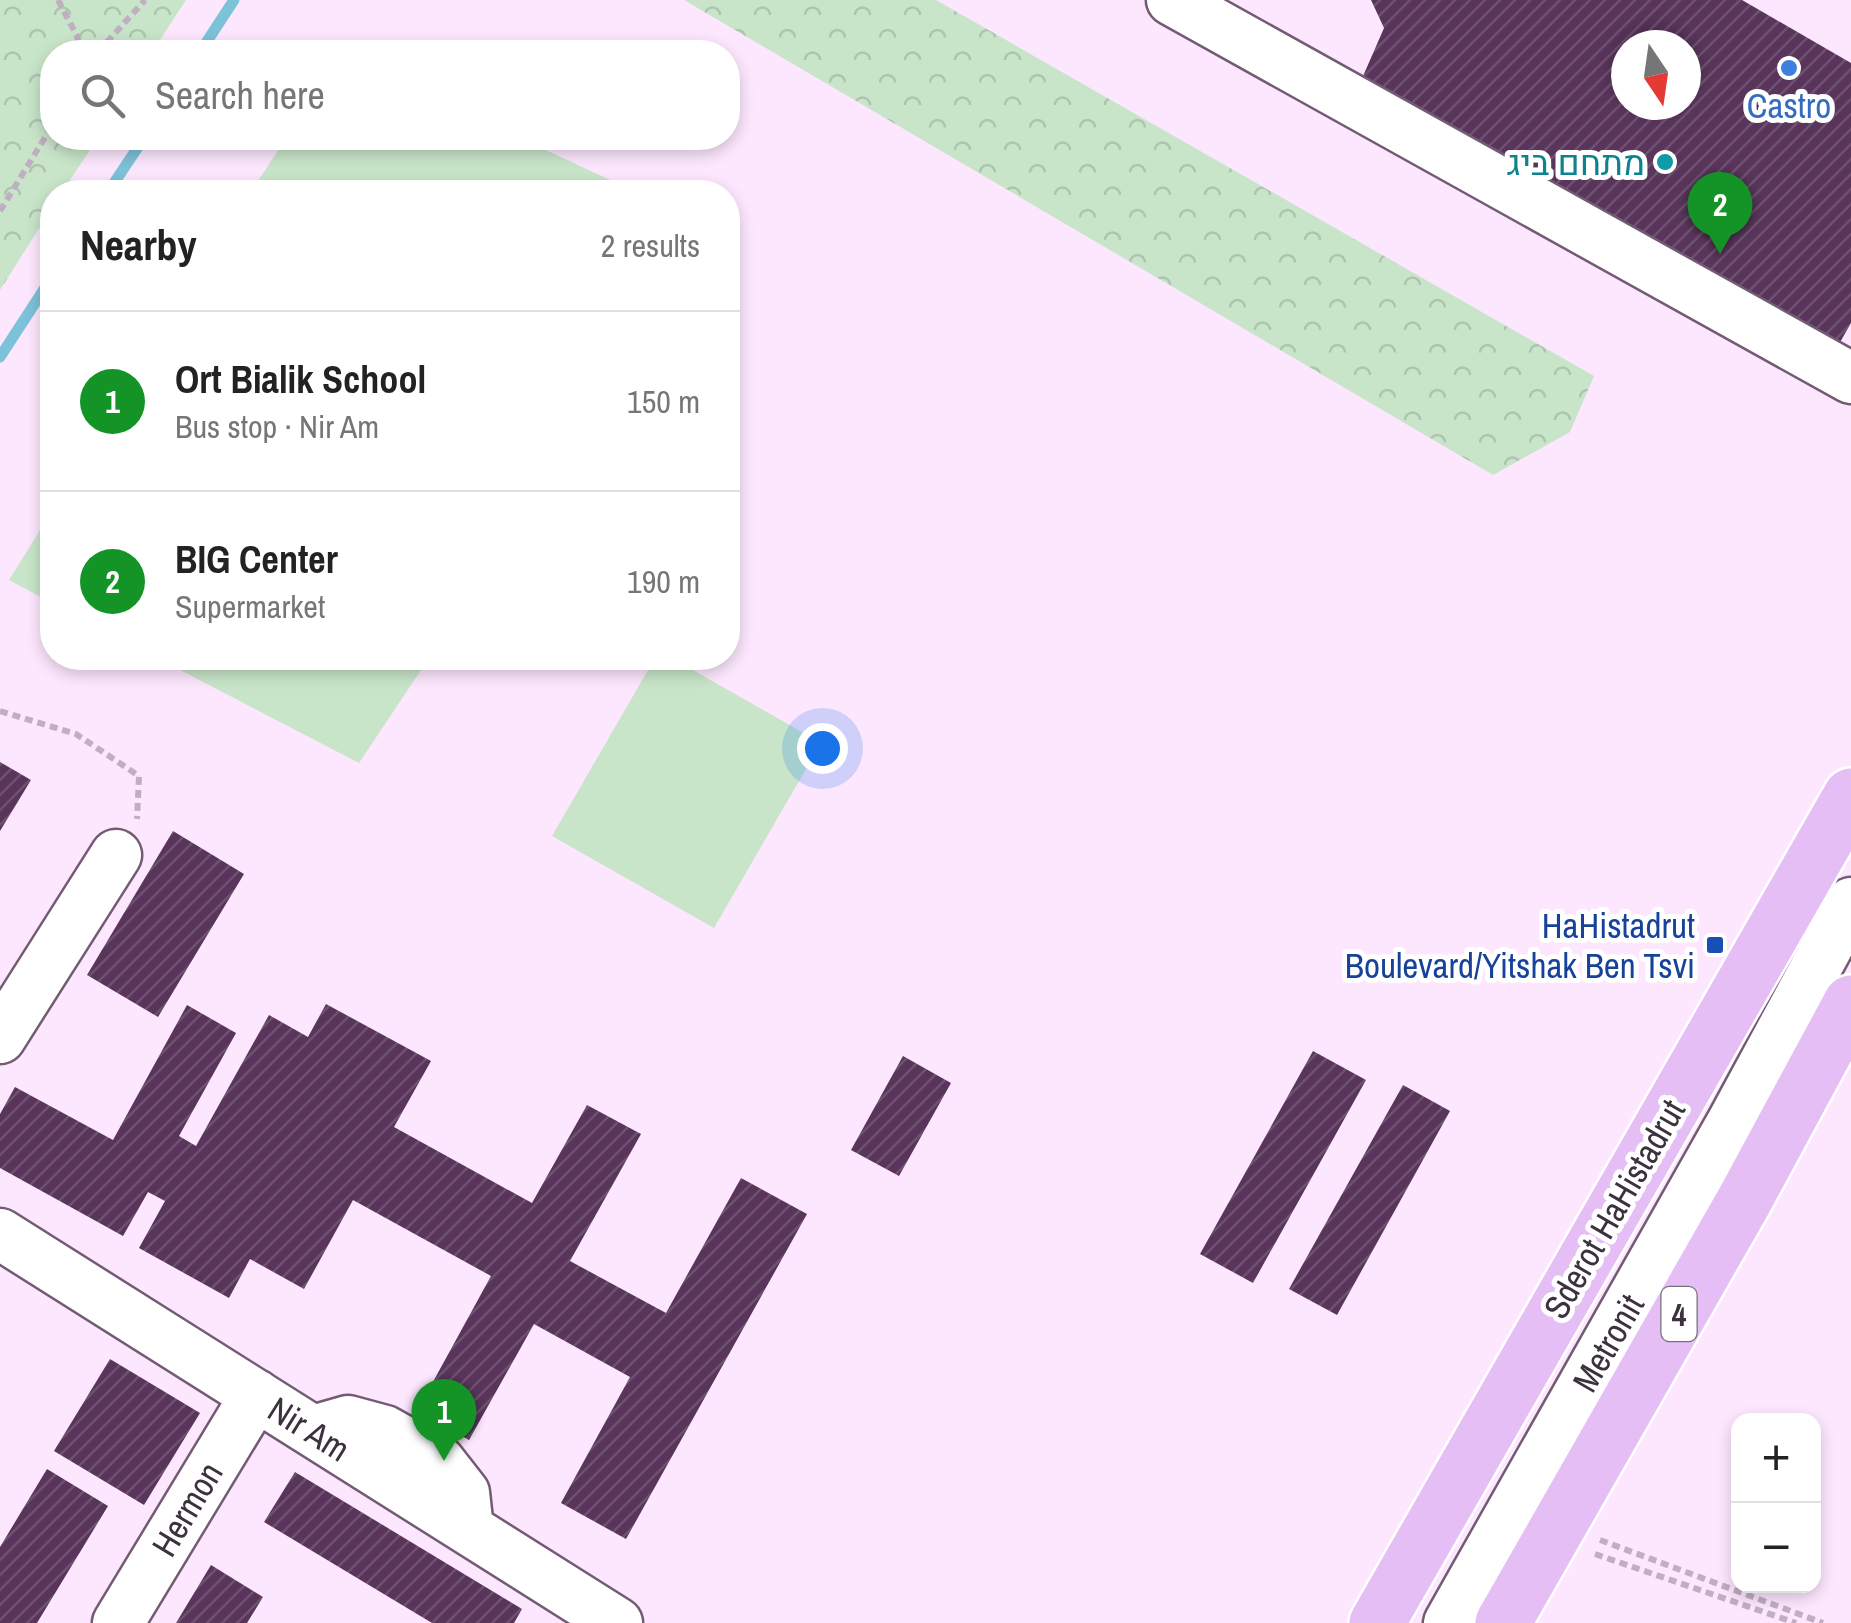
<!DOCTYPE html>
<html lang="en">
<head>
<meta charset="utf-8">
<style>
  :root { --surface:#fff; --page:#f6f6f6; --text:#222; --muted:#767676; --line:#e0e0e0; --accent:#149426 }
  body { margin:0; font-family:"Archivo Narrow",Heebo,sans-serif; background:var(--page); color:var(--text) }
  .controls { position:absolute; right:30px; bottom:30px; display:grid; overflow:hidden; border-radius:20px; box-shadow:0 5px 15px #0003 }
  .controls button { width:90px; height:90px; display:grid; place-items:center; padding:0; border:0; border-bottom:2px solid var(--line); background:var(--surface); color:var(--text); font:50px sans-serif }
  .compass { position:absolute; left:1611px; top:30px; width:90px; height:90px; border-radius:50%; background:var(--surface); box-shadow:0 5px 15px #0003; rotate:167deg }
  .you { position:absolute; left:822px; top:748px; width:35px; height:35px; margin:-25px; border:8px solid #fff; border-radius:50%; background:#1a73e8; box-shadow:0 0 0 15px #1a73e833 }
  .badge { display:grid; place-items:center; width:65px; height:65px; border-radius:50%; background:var(--accent); color:#fff; font-size:32px; font-weight:700 }
  .pin { position:absolute; translate:-50% -82px; filter:drop-shadow(0 2px 5px #0008) }
  .pin::after { content:''; position:absolute; top:52px; width:35px; height:30px; background:inherit; clip-path:polygon(0 0,100% 0,50% 100%) }
  .list { margin:0; padding:0; list-style:none }
  h2 { display:flex; justify-content:space-between; align-items:center; height:130px; margin:0; padding:0 40px; font-size:42px }
  h2 small { font-size:32px; font-weight:400; color:var(--muted) }
  .list li { display:grid; grid-template-columns:65px 1fr auto; gap:30px; align-items:center; box-sizing:border-box; height:180px; padding:0 40px; border-top:2px solid var(--line) }
  .list b { display:block; font-size:38px; white-space:nowrap }
  .list p { margin:0; font-size:32px; white-space:nowrap; color:var(--muted) }
  .list em { font-size:32px; font-style:normal; color:var(--muted) }
  .icon { flex:none; width:55px; height:55px; fill:none; stroke:currentColor; stroke-width:2; stroke-linecap:round; stroke-linejoin:round }
  .map { position:relative; flex:none; width:1851px; height:1623px; overflow:hidden }
  .search { position:absolute; background:var(--surface); box-shadow:0 5px 15px #0003; left:40px; top:40px; width:700px; height:110px; display:flex; align-items:center; gap:25px; box-sizing:border-box; padding:0 35px; border-radius:40px; color:var(--muted); font-size:38px }
  .panel { position:absolute; background:var(--surface); box-shadow:0 5px 15px #0003; left:40px; top:180px; width:700px; height:490px; border-radius:40px }
  .map>svg:first-child { display:block }
  .green { fill:#c8e5c9 }
  .forest { fill:url(#forest-crowns) }
  .lines { fill:none; stroke-linecap:round; stroke-linejoin:round }
  .stream { stroke:#7cc2d9; stroke-width:11 }
  .building { fill:url(#building-hatch); fill-rule:evenodd }
  .minor-casing { stroke:#725b73; stroke-width:55 }
  .highway-casing { stroke:#fff; stroke-width:60 }
  .path { stroke:#c0aec1; stroke-width:6; stroke-dasharray:8 5; stroke-linecap:butt }
  .minor { stroke:#fff; stroke-width:50 }
  .highway { stroke:#e5bef6; stroke-width:55 }
  .shop-dot { fill:#3f7fe0; stroke:#fff; stroke-width:4 }
  .culture-dot { fill:#0f9aa8; stroke:#fff; stroke-width:4 }
  .transit-dot { fill:#1a4fb4; stroke:#fff; stroke-width:4 }
  .labels { text-anchor:middle; dominant-baseline:central; stroke-width:10; stroke-linejoin:round; paint-order:stroke }
  .shield { fill:#fff; stroke:#767077; stroke-width:2.5 }
  .shield-label { font-size:32px; font-weight:bold; fill:#3c323d }
  .shop-label { font-size:35px; fill:#366cbe; stroke:#fff }
  .culture-label { font-size:35px; fill:#0d838f; stroke:#fff; text-anchor:end }
  .transit-label { font-size:35px; fill:#164399; stroke:#fff; text-anchor:end }
  .street-label { font-size:35px; fill:#3c323d; stroke:#fff }
</style>
</head>
<body>
<div class="map">
<svg width="1851" height="1623" viewBox="0 0 1851 1623">
  <defs>
    <pattern id="forest-crowns" width="20" height="18" patternUnits="userSpaceOnUse" patternTransform="scale(2.5)"><rect width="20" height="18" fill="#c8e5c9"/><path d="M2 6a3 3 0 1 1 6 0M12 15a3 3 0 1 1 6 0" fill="none" stroke="#adc5ae"/></pattern>
    <pattern id="building-hatch" width="6" height="6" patternUnits="userSpaceOnUse" patternTransform="scale(2.5)"><rect width="6" height="6" fill="#59355b"/><path d="M-1 1l2-2M0 6l6-6M5 7l2-2" fill="none" stroke="#6e5170"/></pattern>
  </defs>
  <rect width="100%" height="100%" fill="#fde7fe"/>
  <path class="green" d="M286,138H520L636,192H251Z
    M52,511V603L9,580Z
    M157,658H429L359,763Z
    M655,658H672L821,743L714,928L552,836Z"/>
  <path class="forest" d="M0,0H186L152,52H52V138H98L62,192H52V208L0,290Z
    M684,0H936L1594,376L1570,432L1493,475Z"/>
  <g class="lines">
    <path class="stream" d="M200,52L234,0
      M108,192L144,138
      M0,357L52,277"/>
  </g>
  <path class="building" d="M1371,0H1742L1851,63V323L1835,351L1357,90L1384,28ZM1626,45H1686V105H1626Z
    M0,762L31,780L0,831Z
    M173,831L244,874L158,1017L87,975Z
    M326,1004L431,1061L394,1127L532,1203L587,1105L641,1134L570,1261L666,1313L741,1178L807,1214L626,1539L561,1503L630,1377L534,1324L469,1440L417,1411L491,1276L353,1200L304,1289L250,1259L229,1298L139,1248L165,1201L148,1192L123,1236L0,1168V1114L15,1087L113,1140L187,1005L236,1033L179,1136L196,1146L269,1015L308,1037Z
    M1313,1051L1366,1080L1253,1283L1200,1254Z
    M903,1056L951,1083L899,1176L851,1150Z
    M1403,1085L1450,1111L1337,1315L1289,1289Z
    M110,1359L200,1413L144,1505L54,1451Z
    M47,1469L108,1506L37,1623H0V1547Z
    M295,1472L522,1609L514,1623H432L264,1522Z
    M211,1565L263,1597L247,1623H176Z"/>
  <g class="lines">
    <defs>
      <path id="minor" d="M1172,0L1851,378
        M0,1038L116,855
        M0,1234L617,1623
        M313,1431L348,1421L385,1431L439,1461L464,1493L468,1529
        M118,1623L256,1395
        M1449,1623L1733,1121L1851,903"/>
      <path id="highway" d="M1377,1623L1851,796
        M1503,1623L1744,1201L1851,1003"/>
    </defs>
    <use href="#minor" class="minor-casing"/>
    <use href="#highway" class="highway-casing"/>
    <path class="path" d="M58,0L77,36L81,52
      M98,52L145,0
      M0,211L52,126
      M0,711L76,734L139,776L137,819
      M1600,1540L1823,1623
      M1595,1554L1796,1623"/>
    <use href="#minor" class="minor"/>
    <use href="#highway" class="highway"/>
  </g>
  <circle class="shop-dot" cx="1789" cy="68" r="10"/>
  <circle class="culture-dot" cx="1665" cy="162" r="10"/>
  <rect class="transit-dot" x="1705" y="935" width="20" height="20" rx="5"/>
  <g class="labels">
    <rect class="shield" x="1661.5" y="1287" width="35" height="54" rx="8"/>
    <g class="shield-label">
      <text x="1679" y="1314">4</text>
    </g>
    <g class="shop-label">
      <text x="1789" y="105">Castro</text>
    </g>
    <g class="culture-label">
      <text x="1645" y="162">מתחם ביג</text>
    </g>
    <g class="transit-label">
      <text x="1695" y="925">HaHistadrut<tspan x="1695" dy="40">Boulevard/Yitshak Ben Tsvi</tspan></text>
    </g>
    <g class="street-label">
      <text transform="translate(1614 1209) rotate(-60)">Sderot HaHistadrut</text>
      <text transform="translate(1608 1343) rotate(-60)">Metronit</text>
      <text transform="translate(309 1429) rotate(32)">Nir Am</text>
      <text transform="translate(187 1509) rotate(-59)">Hermon</text>
    </g>
  </g>
</svg>
<div class="controls">
<button>+</button>
<button>−</button>
</div>
<svg class="compass" viewBox="-18 -18 36 36"><path d="M0-13l5 13h-10z" fill="#e53935"/><path d="M0 13l5-13h-10z" fill="#767676"/></svg>
<div class="you"></div>
<div class="pin badge" style="left:444px;top:1461px">1</div>
<div class="pin badge" style="left:1720px;top:254px">2</div>
<div class="search"><svg class="icon" aria-label="search" viewBox="0 0 24 24"><circle cx="10" cy="10" r="6"/><path d="M15 15l6 6"/></svg>Search here</div>
<section class="panel">
<h2>Nearby<small>2 results</small></h2>
<ul class="list">
<li><span class="badge">1</span><div><b>Ort Bialik School</b><p>Bus stop · Nir Am</p></div><em>150 m</em></li>
<li><span class="badge">2</span><div><b>BIG Center</b><p>Supermarket</p></div><em>190 m</em></li>
</ul>
</section>
</div>
</body>
</html>
